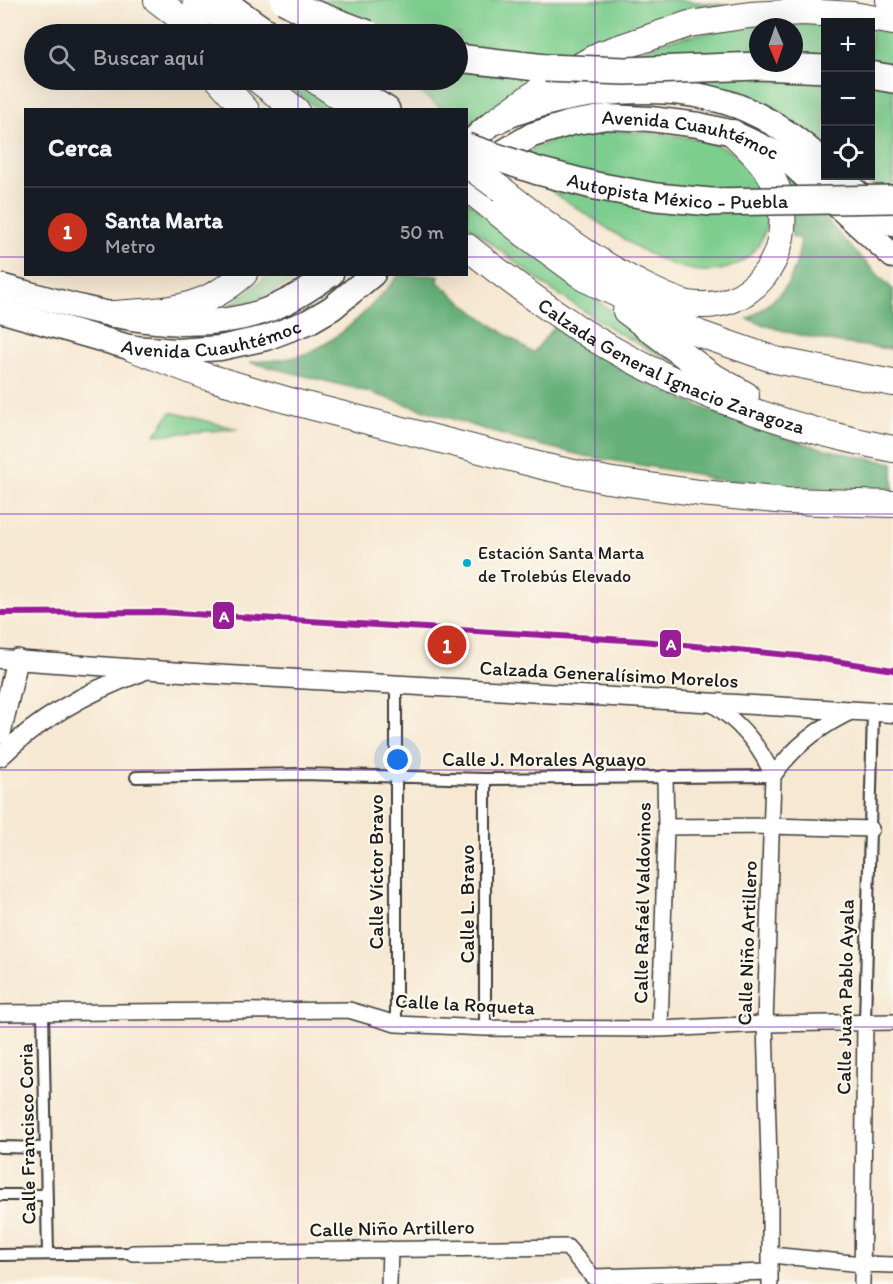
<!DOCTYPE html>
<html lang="es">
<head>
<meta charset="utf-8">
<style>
  :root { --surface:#171b24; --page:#20242c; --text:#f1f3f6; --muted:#9ea1a6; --line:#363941; --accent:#c8321e }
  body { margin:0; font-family:Itim,sans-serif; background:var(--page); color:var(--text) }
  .controls { position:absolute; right:18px; top:18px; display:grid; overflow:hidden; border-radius:0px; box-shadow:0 6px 24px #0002 }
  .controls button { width:54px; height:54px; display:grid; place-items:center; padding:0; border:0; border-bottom:2px solid var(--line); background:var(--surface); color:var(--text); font:30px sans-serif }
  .compass { position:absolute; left:749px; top:18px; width:54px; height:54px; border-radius:50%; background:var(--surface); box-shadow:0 6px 24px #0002; rotate:178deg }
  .you { position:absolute; left:398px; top:760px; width:21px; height:21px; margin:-15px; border:4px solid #fff; border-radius:50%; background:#1a73e8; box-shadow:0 0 0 9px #1a73e833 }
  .badge { display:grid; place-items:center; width:39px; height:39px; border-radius:50%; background:var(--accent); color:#fff; font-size:20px; font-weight:700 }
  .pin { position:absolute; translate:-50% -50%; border:3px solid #fff; box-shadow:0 2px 6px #0006 }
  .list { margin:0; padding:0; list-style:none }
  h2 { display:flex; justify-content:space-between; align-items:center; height:78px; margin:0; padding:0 24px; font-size:26px }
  h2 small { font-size:20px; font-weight:400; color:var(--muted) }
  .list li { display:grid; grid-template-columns:39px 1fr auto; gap:18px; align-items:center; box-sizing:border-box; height:90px; padding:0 24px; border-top:2px solid var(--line) }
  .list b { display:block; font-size:22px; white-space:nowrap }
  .list p { margin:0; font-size:20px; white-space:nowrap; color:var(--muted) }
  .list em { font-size:20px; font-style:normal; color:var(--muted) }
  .icon { flex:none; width:33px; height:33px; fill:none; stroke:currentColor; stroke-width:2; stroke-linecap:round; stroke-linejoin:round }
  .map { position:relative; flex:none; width:893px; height:1284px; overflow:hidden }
  .search { position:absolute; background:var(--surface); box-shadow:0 6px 24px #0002; left:24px; top:24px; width:444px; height:66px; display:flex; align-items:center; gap:15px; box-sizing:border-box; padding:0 21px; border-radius:33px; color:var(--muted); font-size:22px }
  .panel { position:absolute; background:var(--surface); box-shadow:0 6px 24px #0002; left:24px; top:108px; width:444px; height:168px; border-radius:0px }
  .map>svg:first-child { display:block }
  .green { fill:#7dcd8e; stroke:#4c7455; stroke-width:1.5; fill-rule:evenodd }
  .forest { fill:#66b079; stroke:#41664a; stroke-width:1.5 }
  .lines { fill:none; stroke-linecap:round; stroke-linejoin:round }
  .pedestrian-casing { stroke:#3d3b37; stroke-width:14 }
  .minor-casing { stroke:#3d3b37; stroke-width:18 }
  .tertiary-casing { stroke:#3d3b37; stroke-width:21 }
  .secondary-casing { stroke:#3d3b37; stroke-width:24 }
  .primary-casing { stroke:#3d3b37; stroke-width:27 }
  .trunk-casing { stroke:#3d3b37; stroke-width:28 }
  .motorway-casing { stroke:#3d3b37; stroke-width:30 }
  .pedestrian { stroke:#fff; stroke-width:10 }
  .minor { stroke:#fff; stroke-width:15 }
  .tertiary { stroke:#fff; stroke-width:18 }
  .secondary { stroke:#fff; stroke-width:21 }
  .primary { stroke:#fff; stroke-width:24 }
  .trunk { stroke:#fff; stroke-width:26 }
  .motorway { stroke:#fff; stroke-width:27 }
  .trunk-bridge-casing { stroke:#3d3b37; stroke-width:28; stroke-linecap:butt }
  .motorway-bridge-casing { stroke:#3d3b37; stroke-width:30; stroke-linecap:butt }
  .trunk-bridge { stroke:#fff; stroke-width:26 }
  .motorway-bridge { stroke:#fff; stroke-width:27 }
  .metro-1-casing { stroke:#fbf7ec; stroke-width:10 }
  .metro-1 { stroke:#981d97; stroke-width:6 }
  .grid { fill:none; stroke:#7b2cbf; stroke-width:1.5; stroke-opacity:0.55 }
  .bus-dot { fill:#00a9ce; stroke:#fbf7ec; stroke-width:2 }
  .labels { text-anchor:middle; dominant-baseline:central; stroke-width:4.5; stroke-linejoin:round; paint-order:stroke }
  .bus-label { font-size:18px; fill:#1c1c1c; stroke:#fbf7ec; text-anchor:start }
  .street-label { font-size:20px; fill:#1c1c1c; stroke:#fbf7ec }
  .line-badge { stroke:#fbf7ec; stroke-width:2 }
  .badge-label { font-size:16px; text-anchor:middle; font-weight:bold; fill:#fff }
</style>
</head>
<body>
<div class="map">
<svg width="893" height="1284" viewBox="0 0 893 1284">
  <rect width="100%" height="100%" fill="#fbf7ec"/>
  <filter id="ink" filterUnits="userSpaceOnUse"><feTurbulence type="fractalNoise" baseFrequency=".0167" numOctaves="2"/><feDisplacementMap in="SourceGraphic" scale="12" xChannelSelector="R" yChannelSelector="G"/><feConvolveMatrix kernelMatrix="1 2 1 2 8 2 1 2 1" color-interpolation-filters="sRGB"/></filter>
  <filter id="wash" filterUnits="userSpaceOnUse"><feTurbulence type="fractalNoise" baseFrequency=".008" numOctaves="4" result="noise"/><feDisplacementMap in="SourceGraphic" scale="24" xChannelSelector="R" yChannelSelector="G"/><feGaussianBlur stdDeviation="1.35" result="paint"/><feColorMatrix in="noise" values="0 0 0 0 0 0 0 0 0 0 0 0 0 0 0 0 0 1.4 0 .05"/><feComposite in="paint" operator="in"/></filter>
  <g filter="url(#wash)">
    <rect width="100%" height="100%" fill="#f6e8d2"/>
    <path class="green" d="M311,0H679L729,6L547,72L498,103L467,127L466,110L443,109L403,80H458V34H347Z
      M825,23V144C780,110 746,91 689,80L551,93L665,41L739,26ZM758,27H794V63H758Z
      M871,28L893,32V205L862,176H870Z
      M278,80H300L344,109H318Z
      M610,131C644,132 700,134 730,151C793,186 773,277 700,271C662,267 628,242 598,222C579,210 560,197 541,184C537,181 530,177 527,173C523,169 522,161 520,156C545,138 580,134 610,131Z
      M468,201L688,370L617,332L550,289L467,224Z
      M270,275H306L263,297L228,306Z
      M171,412L237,429L155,435Z"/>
    <path class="forest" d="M781,171L793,181L843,239L893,290V349C841,344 797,338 748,319C784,295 795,283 801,239L792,237Z
      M399,275H439L438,282C468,309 500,331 533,353L554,327C593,351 632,376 674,395C743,427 817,451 893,463V489H822L708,479L701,475L585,456L515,439L362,390L249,362C265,361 280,361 295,357C335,347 374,305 399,275Z"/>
  </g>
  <g filter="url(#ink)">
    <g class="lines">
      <defs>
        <path id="pedestrian" d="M396,684V1024
          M136,777L302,774L485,779L773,776
          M43,1013L48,1254
          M865,1022L873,712
          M485,1028V779
          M0,1147L45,1148
          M0,1195H46
          M0,1255L133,1253"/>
        <path id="minor" d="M709,702C739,721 759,744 773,776L765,1024L770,1193V1284
          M773,776C794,746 820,726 853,711
          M666,827L772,826L871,829
          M0,1013L349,1010L396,1024L485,1028L660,1029L765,1024L893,1022
          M660,1029L666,827L665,778
          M133,1253L567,1247L593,1277L770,1272
          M771,1255L862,1264L893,1265
          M389,1284L390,1249
          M862,1284L865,1022"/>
        <path id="tertiary" d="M0,659L210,674L893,713
          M0,757C41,717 88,691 141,672"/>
        <path id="secondary" d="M0,733L17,660"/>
        <g id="primary">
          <path d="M466,146C476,138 486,125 498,120C568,89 676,79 747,110C777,123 801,142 826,164"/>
          <path id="s1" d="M483,164L532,135L571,123L607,117L650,119L699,125L733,133L784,157L893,256"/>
          <path d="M838,176L893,224"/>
          <path d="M0,286C83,308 177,340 262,312C288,303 309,289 331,274"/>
          <path id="s2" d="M0,310L132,348L177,351L220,348L266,338L308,322L332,308L373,274"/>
        </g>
        <g id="trunk">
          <path d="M157,0L201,34"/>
          <path d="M196,0L239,28"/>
          <path d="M889,0L893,1"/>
          <path d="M293,1L317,34"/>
          <path d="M219,80L246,110"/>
          <path d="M258,80L296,110"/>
          <path d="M315,80L352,105"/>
          <path d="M496,121L550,83L601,54L689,24L750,15L803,12L853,15L893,22"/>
          <path d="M466,187L526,235L586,279L700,334L775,360L893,383"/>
          <path d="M502,190C548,226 594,262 646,287C660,294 674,301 689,304C753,314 795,254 779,195C772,169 751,151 733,133"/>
          <path id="s3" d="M466,246C501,274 539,302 576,327C667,387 787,428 893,449"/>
          <path d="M626,311L709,374L746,395"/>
          <path d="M112,314C166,310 201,312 244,274"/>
          <path d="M132,348L205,376L290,401L546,467L607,480L700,493L787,501L893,504"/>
        </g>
        <path id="motorway" d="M220,0L268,34
          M458,58L545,68
          M870,75L893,79
          M337,80L386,110"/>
      </defs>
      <use href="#pedestrian" class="pedestrian-casing"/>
      <use href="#minor" class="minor-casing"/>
      <use href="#tertiary" class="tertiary-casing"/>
      <use href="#secondary" class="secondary-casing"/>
      <use href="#primary" class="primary-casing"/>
      <use href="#trunk" class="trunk-casing"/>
      <use href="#motorway" class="motorway-casing"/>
      <use href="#pedestrian" class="pedestrian"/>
      <use href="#minor" class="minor"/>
      <use href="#tertiary" class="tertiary"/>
      <use href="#secondary" class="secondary"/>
      <use href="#primary" class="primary"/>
      <use href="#trunk" class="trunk"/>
      <use href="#motorway" class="motorway"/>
      <defs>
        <path id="trunk-bridge" d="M466,164L502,190"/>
        <g id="motorway-bridge">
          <path d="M284,0L303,10L368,34"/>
          <path d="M545,68L625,71L759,66L826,69"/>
          <path id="s4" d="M466,147L538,171L596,186L656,197L711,202L893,199"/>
        </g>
      </defs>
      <use href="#trunk-bridge" class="trunk-bridge-casing"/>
      <use href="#motorway-bridge" class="motorway-bridge-casing"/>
      <use href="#trunk-bridge" class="trunk-bridge"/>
      <use href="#motorway-bridge" class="motorway-bridge"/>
      <defs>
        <path id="metro-1" d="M0,613L159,612L642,641L809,657L893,670"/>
      </defs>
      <use href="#metro-1" class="metro-1-casing"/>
      <use href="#metro-1" class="metro-1"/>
    </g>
  </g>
  <path class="grid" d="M298,0V34M595,0V1284M298,80V110M0,257H26M466,257H893M298,274V1284M0,514H893M0,770H893M0,1027H893"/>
  <circle class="bus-dot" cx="467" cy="563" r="5"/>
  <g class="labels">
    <g class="bus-label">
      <text x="478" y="553">Estación Santa Marta<tspan x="478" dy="23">de Trolebús Elevado</tspan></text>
    </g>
    <g class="street-label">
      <text stroke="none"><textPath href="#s1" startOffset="220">Avenida Cuauhtémoc</textPath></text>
      <text stroke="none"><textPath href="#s4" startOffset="218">Autopista México - Puebla</textPath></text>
      <text stroke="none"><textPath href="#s2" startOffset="218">Avenida Cuauhtémoc</textPath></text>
      <text stroke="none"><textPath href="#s3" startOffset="240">Calzada General Ignacio Zaragoza</textPath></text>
      <text transform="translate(609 674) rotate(3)">Calzada Generalísimo Morelos</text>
      <text x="544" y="759">Calle J. Morales Aguayo</text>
      <text transform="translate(376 872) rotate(-90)">Calle Víctor Bravo</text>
      <text transform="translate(642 903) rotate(-89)">Calle Rafaél Valdovinos</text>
      <text transform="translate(467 904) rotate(-90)">Calle L. Bravo</text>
      <text transform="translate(747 943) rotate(-88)">Calle Niño Artillero</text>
      <text transform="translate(845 997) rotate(-89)">Calle Juan Pablo Ayala</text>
      <text transform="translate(465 1004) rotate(3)">Calle la Roqueta</text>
      <text transform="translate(27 1134) rotate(-91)">Calle Francisco Coria</text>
      <text transform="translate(392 1228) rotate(-1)">Calle Niño Artillero</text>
    </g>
  </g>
  <g class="line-badge">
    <rect x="212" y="601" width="23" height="29" rx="6" fill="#981d97"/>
    <rect x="659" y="629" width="23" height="29" rx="6" fill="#981d97"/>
  </g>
  <g class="badge-label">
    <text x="224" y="622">A</text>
    <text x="671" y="650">A</text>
  </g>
</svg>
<div class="controls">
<button>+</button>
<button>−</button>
<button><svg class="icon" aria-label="locate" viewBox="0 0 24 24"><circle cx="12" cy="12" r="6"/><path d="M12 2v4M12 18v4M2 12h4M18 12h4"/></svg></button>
</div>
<svg class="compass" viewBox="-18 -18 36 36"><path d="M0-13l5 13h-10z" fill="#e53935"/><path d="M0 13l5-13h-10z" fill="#9ea1a6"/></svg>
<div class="you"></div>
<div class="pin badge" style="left:447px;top:645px">1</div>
<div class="search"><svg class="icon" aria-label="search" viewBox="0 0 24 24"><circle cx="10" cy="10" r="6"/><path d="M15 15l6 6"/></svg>Buscar aquí</div>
<section class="panel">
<h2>Cerca<small></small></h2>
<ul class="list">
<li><span class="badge">1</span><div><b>Santa Marta</b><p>Metro</p></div><em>50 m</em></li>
</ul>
</section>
</div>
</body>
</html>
